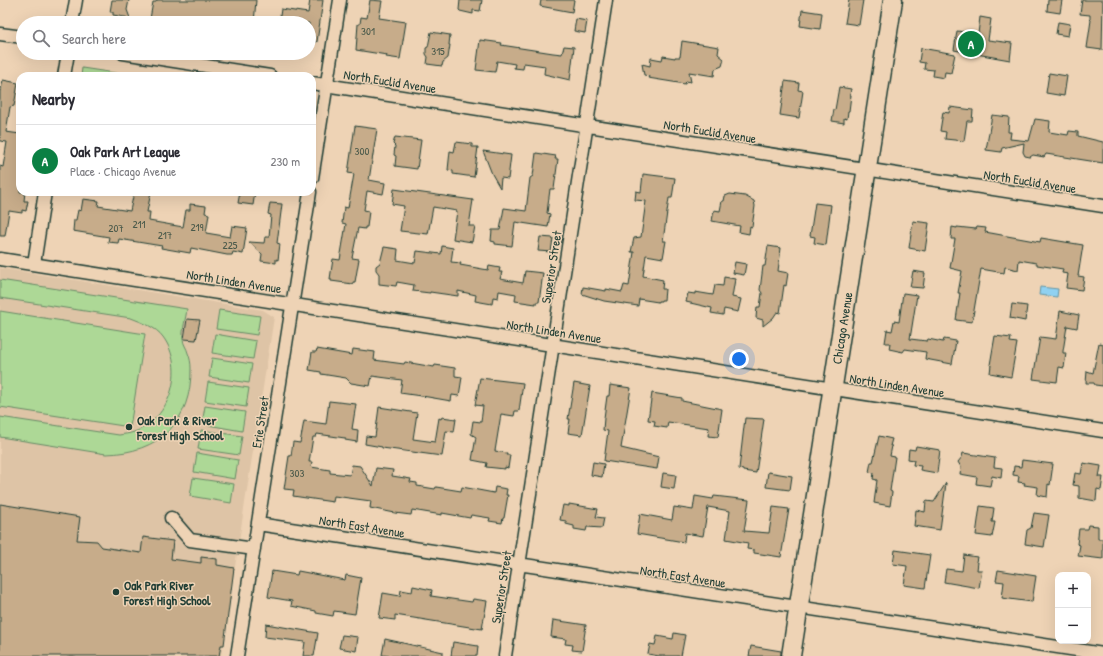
<!DOCTYPE html>
<html lang="en">
<head>
<meta charset="utf-8">
<style>
  :root { --surface:#fff; --page:#f2f2f3; --text:#2b2b33; --muted:#7c7c81; --line:#e1e1e2; --accent:#0b8043 }
  body { margin:0; font-family:"Patrick Hand",sans-serif; background:var(--page); color:var(--text) }
  .controls { position:absolute; right:12px; bottom:12px; display:grid; overflow:hidden; border-radius:8px; box-shadow:0 4px 16px #0002 }
  .controls button { width:36px; height:36px; display:grid; place-items:center; padding:0; border:0; border-bottom:1px solid var(--line); background:var(--surface); color:var(--text); font:20px sans-serif }
  .you { position:absolute; left:739px; top:359px; width:14px; height:14px; margin:-10px; border:3px solid #fff; border-radius:50%; background:#1a73e8; box-shadow:0 0 0 6px #1a73e833 }
  .badge { display:grid; place-items:center; width:26px; height:26px; border-radius:50%; background:var(--accent); color:#fff; font-size:13px; font-weight:700 }
  .pin { position:absolute; translate:-50% -50%; border:2px solid #fff; box-shadow:0 1px 4px #0006 }
  .list { margin:0; padding:0; list-style:none }
  h2 { display:flex; justify-content:space-between; align-items:center; height:52px; margin:0; padding:0 16px; font-size:17px }
  h2 small { font-size:13px; font-weight:400; color:var(--muted) }
  .list li { display:grid; grid-template-columns:26px 1fr auto; gap:12px; align-items:center; box-sizing:border-box; height:72px; padding:0 16px; border-top:1px solid var(--line) }
  .list b { display:block; font-size:15px; white-space:nowrap }
  .list p { margin:0; font-size:13px; white-space:nowrap; color:var(--muted) }
  .list em { font-size:13px; font-style:normal; color:var(--muted) }
  .icon { flex:none; width:22px; height:22px; fill:none; stroke:currentColor; stroke-width:2; stroke-linecap:round; stroke-linejoin:round }
  .map { position:relative; flex:none; width:1103px; height:656px; overflow:hidden }
  .search { position:absolute; background:var(--surface); box-shadow:0 4px 16px #0002; left:16px; top:16px; width:300px; height:44px; display:flex; align-items:center; gap:10px; box-sizing:border-box; padding:0 14px; border-radius:22px; color:var(--muted); font-size:15px }
  .panel { position:absolute; background:var(--surface); box-shadow:0 4px 16px #0002; left:16px; top:72px; width:300px; height:124px; border-radius:12px }
  .map>svg:first-child { display:block }
  .built { fill:#dec4a6 }
  .green { fill:#add896; stroke:#668a65 }
  .water { fill:#90d1f1; stroke:#6396a5 }
  .building { fill:#c7ac8a; stroke:#1f3d34 }
  .lines { fill:none; stroke-linecap:round; stroke-linejoin:round }
  .street-casing { stroke:#1f3d34; stroke-width:15 }
  .secondary-casing { stroke:#1f3d34; stroke-width:21 }
  .street { stroke:#eed3b5; stroke-width:12 }
  .secondary { stroke:#eed3b5; stroke-width:18 }
  .poi-dot { fill:#1f3d34; stroke:#eed3b5; stroke-width:1.5 }
  .labels { text-anchor:middle; dominant-baseline:central; stroke-width:3; stroke-linejoin:round; paint-order:stroke }
  .number-label { font-size:11px; fill:#49594a }
  .street-label { font-size:13px; fill:#1f3d34; stroke:#eed3b5 }
  .poi-label { font-size:13px; font-weight:bold; fill:#1f3d34; stroke:#eed3b5; text-anchor:start }
</style>
</head>
<body>
<div class="map">
<svg width="1103" height="656" viewBox="0 0 1103 656">
  <rect width="100%" height="100%" fill="#eed3b5"/>
  <filter id="ink" filterUnits="userSpaceOnUse"><feTurbulence type="fractalNoise" baseFrequency=".025" numOctaves="2"/><feDisplacementMap in="SourceGraphic" scale="8" xChannelSelector="R" yChannelSelector="G"/><feConvolveMatrix kernelMatrix="1 2 1 2 8 2 1 2 1" color-interpolation-filters="sRGB"/></filter>
  <g filter="url(#ink)">
    <path class="built" d="M0,268L263,310L274,317L221,656H0Z"/>
    <path class="green" d="M82,68L135,76H81Z
      M0,280L187,309C186,318 182,329 183,339C183,344 187,348 188,353C190,358 191,363 191,368C192,422 159,453 106,454L0,437V417L119,435C124,434 129,434 134,432C171,419 186,368 163,337C156,327 141,322 131,318L0,298Z
      M219,310L260,316L257,335L216,329Z
      M0,311L145,334L130,427L0,407Z
      M215,334L256,341L253,359L212,353Z
      M212,358L252,364L249,383L209,377Z
      M208,382L249,388L246,407L205,401Z
      M205,406L245,412L242,431L202,424Z
      M201,430L242,436L239,455L198,449Z
      M197,453L238,460L235,479L194,472Z
      M193,478L234,484L231,503L190,496Z"/>
    <path class="water" d="M1040,287L1058,289L1057,297L1039,295Z"/>
    <path class="building" d="M112,0H129L127,10L130,18L113,15V12H110Z
      M157,0H256L254,23H209L198,21L197,23H186L150,19L153,2H156Z
      M310,0H323L317,42L309,41V23H279L281,9L308,13Z
      M370,0L382,1L379,18L406,22L400,59L386,57L387,55L356,50L358,24H360L361,17L367,18Z
      M460,0H482L480,11L473,10V14L460,11L459,10Z
      M541,0H574L572,12L540,6Z
      M849,0H863L859,25L845,23Z
      M1048,0H1062L1060,13L1047,11Z
      M1082,0H1103L1102,50L1087,48L1091,20L1090,19V15L1080,14Z
      M802,10L822,13L820,29L800,26Z
      M980,17L991,19L988,40L1012,43L1010,60L954,50L957,31L978,34Z
      M576,19L587,21L585,33L574,31Z
      M1058,22L1070,24L1068,36L1056,34Z
      M431,32L450,35L449,45H450L448,58L443,62L442,66L427,64L428,57L426,54V48L428,47Z
      M480,40L502,43L501,45L553,53L562,54L564,46L574,47L570,80L544,74L545,66L524,63L523,69L514,68L515,64L497,61L495,72L476,70Z
      M682,41L719,47L718,54L724,59L722,66L715,69L714,76L689,72L691,82L686,81L685,84L648,78L649,76L644,75L642,64L650,66L651,58L662,60L663,56L675,58V57H680Z
      M921,48L955,54L951,73L945,72L944,78L933,76L934,70L924,69L925,63L919,62Z
      M1049,73L1067,76L1064,96L1046,93Z
      M3,80L18,83L14,106L10,107L6,132L20,134V192H25L24,201H28L26,211L22,210V213L9,211L5,236H0V166L3,167L7,142L0,141V90H1Z
      M785,81L799,83L798,90L803,91L799,118L780,115Z
      M839,87L851,89L850,95H851L849,111H848L847,119L844,118V123L832,121L834,109L835,110Z
      M950,107L973,110L972,121H967L964,141L945,139L946,132L940,131L943,112L949,113Z
      M992,115L1009,117L1008,132H1011L1010,139L1029,141L1035,119L1050,121L1049,132L1068,135L1069,131L1078,132V136L1103,142V163L1046,154L1044,157L1033,155L1030,157L1025,156L1023,152L1024,143L1002,148L1001,152L986,150Z
      M355,126L377,129L369,180L385,183L383,194L367,191L364,210L369,211L367,227H365V229L358,228L352,258L359,259L355,282H353V284L331,281V279H330L333,259L340,260L346,224L342,223L344,207L348,208L354,174L348,173Z
      M395,137L421,140L417,169L395,166L396,156L394,155L395,146L393,144Z
      M456,142L472,144V147H478L474,177L453,174V171L448,170L450,151L454,152Z
      M483,151L511,155L508,179L501,178L500,188L492,174Z
      M536,153L556,156L555,159H558L554,189H550L547,213L550,214L548,227L515,222L512,246L495,244V242L491,241L492,230H500L504,208L526,211L530,178L533,176Z
      M643,174L675,178L672,198H669L663,241H666L663,258L646,255L643,276L663,280L662,289H665L664,300H661V301H658V302L639,299L638,306L604,301L582,294L583,287L606,291V289L622,292L624,285L629,286L634,252H631L634,238L641,237L646,201L635,200L636,191L641,192Z
      M394,189L473,200L469,226H475L472,242L453,239L457,211L433,207L428,234L400,231L404,206L392,204Z
      M134,192H151L147,212H150L149,221L183,227L186,210H190V204L206,206L205,213L209,214L206,233L230,237L232,226L247,228L243,254L233,252L232,255H227L191,248L190,253L161,248L162,246L119,239L118,243L108,242L109,237L73,231L74,220H76L78,210L81,211L83,199L99,201L98,206L130,211Z
      M240,192H255L253,205L238,203Z
      M730,194L745,196L754,201L755,206L752,227L750,226L749,234L739,232L740,226L712,221L714,210L720,211L722,201H724L725,196Z
      M270,203L282,204L277,243L280,244L278,260L276,259V263L261,261L262,254L249,242L264,243L265,237H269L271,215L268,214Z
      M815,203L831,205L826,245L814,243L815,237L810,236Z
      M913,221L929,223L925,251L909,248Z
      M952,227L957,228V227L976,229L977,227L986,228L985,232L1040,242L1041,238L1083,245L1078,276L1084,277L1082,290L1066,288L1068,274L1062,273L1063,269L1037,265V263L1019,260L1018,270L1005,267L1004,273L981,269L972,322L956,320L960,293H958L962,271L950,268L955,239H951Z
      M540,237L553,238L551,252L538,251Z
      M442,246L453,248L451,262L461,263L460,265L488,270L489,266L500,268L499,272H502L500,279L523,283L525,271L543,273L539,302H536V304L515,301L516,294L499,291L498,298L493,297L492,304L475,301L476,295L458,291V296L430,292V293L413,291L414,285L397,282L396,286L379,284V274L376,270V266L380,263L384,247L398,249L397,260L415,263L417,251L441,254Z
      M768,246L781,248L778,271L788,273L786,286L784,285L780,313L777,312L773,318L763,326V320L756,318L757,307H760L762,293L760,290L763,266H765Z
      M735,262L746,264L744,275L733,273Z
      M913,271L925,273L923,288L910,287Z
      M724,277L735,279L732,297L741,299L738,312L724,309L723,315L711,313L712,308L686,302L688,293L695,294V292L713,295L715,285L723,286Z
      M903,293L917,295L910,339L927,341L928,339L943,342L944,339L956,341L952,364L925,359L926,352L905,349L903,352L889,349L890,343H885L887,330L892,331L894,321L899,322Z
      M1012,304L1027,306L1025,321L1010,318Z
      M1060,311L1079,315L1077,328L1067,326L1063,351V353H1066L1064,368L1059,367L1057,382L1033,379L1040,337L1056,339Z
      M187,319L200,320L196,340L184,339Z
      M995,336L1011,338L1010,342L1017,343L1011,377L990,373L991,365H990Z
      M1099,343L1103,344V386L1095,385L1094,383H1086L1087,371L1093,373Z
      M317,349L352,355L353,349L375,352L374,360L404,364L405,362L434,367L435,365L455,368V376L462,377L459,396L452,395L451,401L428,397L400,393L402,380L372,376L370,386L351,383L346,378L321,374V372L309,370L312,352H316Z
      M480,378L523,383L519,411H515L514,416L501,414L495,451L507,453L506,455H510L508,468L505,467V469L486,467L487,463L472,460L476,437L471,434L473,421L481,422L483,406L475,405Z
      M574,383L590,386L582,435L568,433L570,419H568Z
      M610,385L631,388L621,448L659,457L657,469L604,461L608,431L603,430L604,418L607,396H609Z
      M652,393L682,398V401L722,409L718,437L708,436L709,428L668,422L667,428L654,426L655,421L648,420Z
      M329,401L356,404L352,429L358,430L357,442L345,440V438L317,434L316,437H313L309,462H312L311,467L330,470V473L350,475L352,465L360,466L373,486L376,468L393,470L392,476L411,479L410,482L417,483V486L435,489L436,487L461,491L462,487L494,493L495,487L507,489L506,495H508L504,518H503L502,523L489,521L490,518L471,515L470,518L442,513V515L412,510L411,515L395,513L370,508L371,501L334,496L333,502L293,496L294,490L284,489L289,456H291L293,442L300,443L304,421L326,424Z
      M379,407L417,413L413,439L435,442L439,418L441,419L442,417L456,419L454,432L446,431L442,456L382,448V447L365,444L366,436L375,437Z
      M745,418L764,419L756,473L743,471V470L739,469Z
      M879,436L892,439L890,446H892L890,456L895,457L890,491L892,492L890,506L874,503L877,480L873,479L874,473L869,472L871,462H873Z
      M916,446L940,450L937,473L920,470L921,466L913,465L914,460L908,459L909,449L915,450Z
      M963,453L995,458L994,467L1002,468L1001,478L992,476L990,486L976,484L977,477L960,474L961,467L958,462L962,457Z
      M1022,460L1053,464L1050,485L1048,484L1047,497L1037,495L1038,487L1024,485L1025,483L1018,482L1019,476L1013,475L1014,466L1021,467Z
      M593,462L604,464L602,477L591,475Z
      M1083,463L1101,466L1099,477H1103L1101,490L1097,489L1096,501L1079,498V486L1073,485L1075,473L1081,474Z
      M768,472L792,476L790,490L766,487Z
      M663,473L676,475L674,489L661,487Z
      M946,483L940,530L914,526L916,510L925,512L926,501L934,502Z
      M695,496L713,499L714,496L749,500L744,531L769,533L773,507L789,509L781,557L754,553V550L747,549L748,543L726,539L730,511L708,507L703,536L685,533L684,542L637,534L640,514L672,520L674,507L693,510Z
      M0,504L80,517L77,540L97,541L102,547L141,553L143,537L173,541L171,559L201,563V557L217,559V565L234,568L224,645H221L219,656H0Z
      M569,504L598,509L596,517L604,518L602,528L587,527L586,531L574,529V526L566,524V521L560,520L563,505L569,506Z
      M980,506L994,508L992,522H995L992,537L976,535Z
      M1034,513L1049,515L1044,547L1025,544L1027,530L1031,528Z
      M1088,525L1098,526V539H1103V559L1078,556L1080,545L1077,544L1079,529H1087Z
      M895,550L930,555L925,588L904,585L907,566L893,564Z
      M964,555L977,557L976,562H978L977,570H982L979,588L944,582L946,569L962,571Z
      M998,570L1036,576L1032,602L1002,598L1004,582L996,581Z
      M272,571L297,575L298,571L345,580L346,575L361,578L355,614L334,611L333,616L316,613V611L291,606L292,601L268,597Z
      M413,586L432,590L431,596L472,602L473,599L487,601L482,629L395,615V620L379,618L383,593L400,596L401,590L412,592Z
      M553,620L586,625L582,651L572,650L573,645L565,644L566,639L551,637Z
      M266,624L318,633L314,656H303L305,642L265,637Z
      M674,633L685,635L681,656H659L648,654L650,644L655,645L657,636L673,639Z
      M342,635L358,637L356,651L339,648Z
      M385,639L443,652V656H391L382,655Z
      M453,642L478,646L477,656H451Z
      M751,646L781,651V656H749Z"/>
    <g class="lines">
      <defs>
        <path id="street" d="M72,23L76,0
          M0,34L23,37
          M123,53L270,76
          M64,76L68,53
          M312,83L1103,206
          M312,178L340,0
          M0,259L1103,431
          M34,264L45,192
          M171,518L190,540L254,549
          M258,524L1103,654
          M237,656L310,192
          M505,656L606,0"/>
        <g id="secondary">
          <path id="s1" d="M791,656L893,0"/>
        </g>
      </defs>
      <use href="#street" class="street-casing"/>
      <use href="#secondary" class="secondary-casing"/>
      <use href="#street" class="street"/>
      <use href="#secondary" class="secondary"/>
    </g>
  </g>
  <g class="poi-dot">
    <circle cx="129" cy="427" r="4"/>
    <circle cx="116" cy="592" r="4"/>
  </g>
  <g class="labels">
    <g class="number-label">
      <text x="368" y="31">301</text>
      <text x="438" y="51">315</text>
      <text x="362" y="151">300</text>
      <text x="139" y="224">211</text>
      <text x="197" y="227">219</text>
      <text x="116" y="228">207</text>
      <text x="165" y="235">217</text>
      <text x="230" y="245">225</text>
      <text x="297" y="473">303</text>
    </g>
    <g class="street-label">
      <text transform="translate(390 81) rotate(9)">North Euclid Avenue</text>
      <text transform="translate(710 131) rotate(9)">North Euclid Avenue</text>
      <text transform="translate(1030 181) rotate(9)">North Euclid Avenue</text>
      <text transform="translate(551 267) rotate(-81)">Superior Street</text>
      <text transform="translate(234 281) rotate(9)">North Linden Avenue</text>
      <text stroke="none"><textPath href="#s1" startOffset="332">Chicago Avenue</textPath></text>
      <text transform="translate(554 331) rotate(9)">North Linden Avenue</text>
      <text transform="translate(897 385) rotate(9)">North Linden Avenue</text>
      <text transform="translate(260 422) rotate(-81)">Erie Street</text>
      <text transform="translate(362 526) rotate(9)">North East Avenue</text>
      <text transform="translate(683 576) rotate(9)">North East Avenue</text>
      <text transform="translate(501 587) rotate(-81)">Superior Street</text>
    </g>
    <g class="poi-label">
      <text x="137" y="420">Oak Park &amp; River<tspan x="137" dy="15">Forest High School</tspan></text>
      <text x="124" y="585">Oak Park River<tspan x="124" dy="15">Forest High School</tspan></text>
    </g>
  </g>
</svg>
<div class="controls">
<button>+</button>
<button>−</button>
</div>
<div class="you"></div>
<div class="pin badge" style="left:971px;top:44px">A</div>
<div class="search"><svg class="icon" aria-label="search" viewBox="0 0 24 24"><circle cx="10" cy="10" r="6"/><path d="M15 15l6 6"/></svg>Search here</div>
<section class="panel">
<h2>Nearby<small></small></h2>
<ul class="list">
<li><span class="badge">A</span><div><b>Oak Park Art League</b><p>Place · Chicago Avenue</p></div><em>230 m</em></li>
</ul>
</section>
</div>
</body>
</html>
